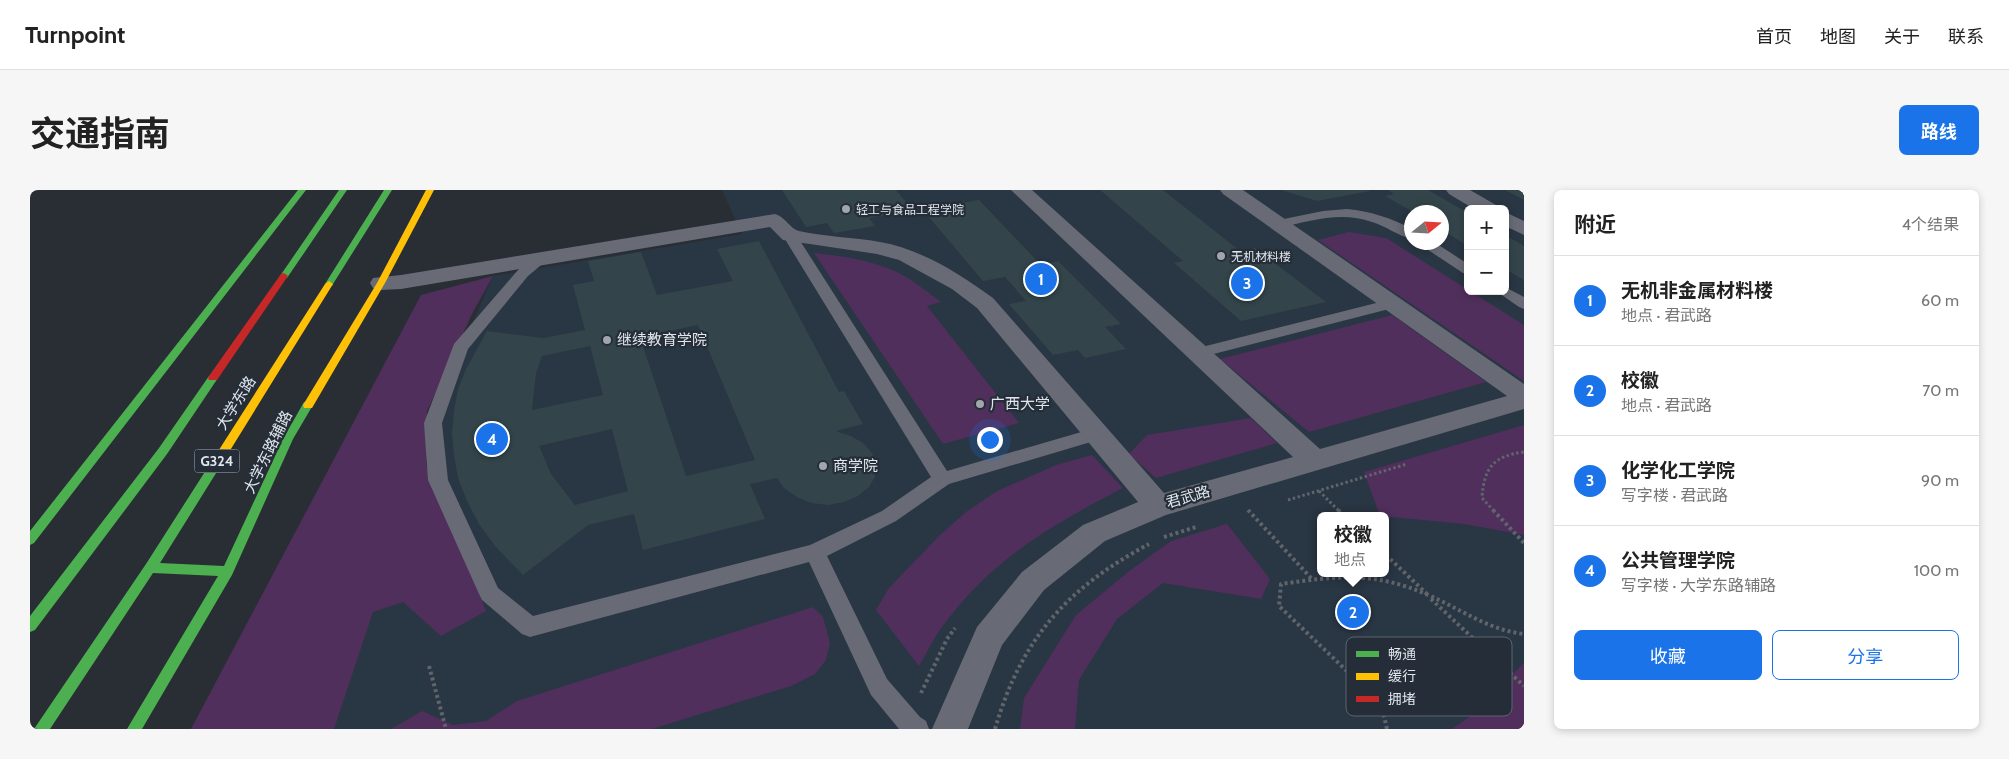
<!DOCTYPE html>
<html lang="zh">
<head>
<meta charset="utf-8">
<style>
  :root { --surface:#fff; --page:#f6f6f6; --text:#222; --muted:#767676; --line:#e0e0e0; --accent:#1a73e8 }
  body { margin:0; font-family:Cabin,"Noto Sans SC",sans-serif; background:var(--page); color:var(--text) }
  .controls { position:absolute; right:15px; top:15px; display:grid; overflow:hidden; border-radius:8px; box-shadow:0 2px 8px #0003 }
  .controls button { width:45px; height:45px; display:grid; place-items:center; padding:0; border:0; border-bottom:1px solid var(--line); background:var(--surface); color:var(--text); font:25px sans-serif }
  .compass { position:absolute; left:1374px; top:15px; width:45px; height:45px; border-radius:50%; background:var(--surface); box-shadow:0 2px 8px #0003; rotate:72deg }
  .you { position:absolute; left:959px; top:249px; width:18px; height:18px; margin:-12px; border:4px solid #fff; border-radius:50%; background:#1a73e8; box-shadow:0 0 0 8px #1a73e833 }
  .badge { display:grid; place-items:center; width:32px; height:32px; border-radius:50%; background:var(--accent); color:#fff; font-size:16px; font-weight:700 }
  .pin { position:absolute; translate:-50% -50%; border:2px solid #fff; box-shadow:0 1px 5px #0006 }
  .popup { position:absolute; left:1287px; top:322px; width:72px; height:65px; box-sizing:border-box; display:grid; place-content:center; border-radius:8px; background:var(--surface); filter:drop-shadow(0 1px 4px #0005); font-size:16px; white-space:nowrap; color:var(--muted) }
  .popup b { font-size:19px; color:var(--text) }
  .popup::after { content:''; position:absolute; left:50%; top:100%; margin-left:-10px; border:10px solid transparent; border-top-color:var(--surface) }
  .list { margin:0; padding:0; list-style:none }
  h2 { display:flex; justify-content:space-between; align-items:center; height:65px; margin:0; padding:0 20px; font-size:21px }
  h2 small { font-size:16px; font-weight:400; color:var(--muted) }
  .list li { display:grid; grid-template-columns:32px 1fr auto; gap:15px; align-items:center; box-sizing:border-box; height:90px; padding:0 20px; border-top:1px solid var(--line) }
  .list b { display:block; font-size:19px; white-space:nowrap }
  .list p { margin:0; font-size:16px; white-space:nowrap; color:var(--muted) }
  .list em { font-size:16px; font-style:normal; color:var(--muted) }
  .actions { display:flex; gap:10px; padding:15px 20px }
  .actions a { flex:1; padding:11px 0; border:1px solid var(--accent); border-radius:8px; text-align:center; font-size:18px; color:var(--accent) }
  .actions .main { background:var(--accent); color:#fff }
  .map { position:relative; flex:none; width:1494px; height:539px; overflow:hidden; border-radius:8px }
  header { display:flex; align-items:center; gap:30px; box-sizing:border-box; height:70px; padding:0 25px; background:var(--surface); border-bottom:1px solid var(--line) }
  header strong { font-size:24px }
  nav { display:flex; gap:28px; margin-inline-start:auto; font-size:18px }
  .intro { display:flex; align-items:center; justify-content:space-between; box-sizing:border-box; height:120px; padding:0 30px }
  h1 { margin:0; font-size:35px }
  .button { padding:12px 22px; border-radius:8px; background:var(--accent); color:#fff; font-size:18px; font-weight:700 }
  main { display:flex; gap:30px; padding:0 30px }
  aside { flex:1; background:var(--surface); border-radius:8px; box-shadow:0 2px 8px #0003 }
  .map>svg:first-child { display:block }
  .built { fill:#293643; fill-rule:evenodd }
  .green { fill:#502f5c }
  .building { fill:#33454a; fill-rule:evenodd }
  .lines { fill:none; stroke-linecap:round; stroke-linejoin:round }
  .path-far1 { stroke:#60646b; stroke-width:3; stroke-dasharray:2.5 2.5; stroke-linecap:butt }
  .path { stroke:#60646b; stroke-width:4; stroke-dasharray:3 3; stroke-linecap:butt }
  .lane { fill:#686a75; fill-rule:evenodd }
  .street { fill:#686a75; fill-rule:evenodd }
  .fast { fill:#4caf50; fill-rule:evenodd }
  .slow { fill:#ffc107; fill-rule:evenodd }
  .jam { fill:#c62828; fill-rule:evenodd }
  .poi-dot { fill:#a0a6ac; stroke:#252e38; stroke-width:2 }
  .labels { text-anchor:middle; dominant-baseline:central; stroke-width:4.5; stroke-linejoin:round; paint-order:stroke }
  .far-poi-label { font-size:12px; fill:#e0e6ec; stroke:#252e38; text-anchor:start }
  .shield { fill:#252e38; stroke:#a8afb6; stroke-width:1 }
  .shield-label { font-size:14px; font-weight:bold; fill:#e0e6ec }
  .poi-label { font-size:15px; fill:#e0e6ec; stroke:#252e38; text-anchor:start }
  .street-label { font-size:15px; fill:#e0e6ec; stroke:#252e38 }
  .key { fill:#252e38; stroke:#5d656e; stroke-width:1 }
  .key-label { font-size:14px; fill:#e0e6ec }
</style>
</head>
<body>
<header>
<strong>Turnpoint</strong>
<nav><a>首页</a><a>地图</a><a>关于</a><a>联系</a></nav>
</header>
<div class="intro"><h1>交通指南</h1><a class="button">路线</a></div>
<main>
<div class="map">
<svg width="1494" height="539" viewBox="0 0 1494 539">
  <rect width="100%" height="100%" fill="#292e34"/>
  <path class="built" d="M692,0H1494V539H263L463,86L712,44ZM1438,19H1475V101H1438ZM1382,22H1412V52H1382ZM1290,326H1356V383H1290Z"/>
  <path class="green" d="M1319,42L1356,48L1494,135V191L1288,50Z
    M784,63C810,66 835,69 860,79C878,86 895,100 911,112L897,116L989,233L913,254Z
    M463,86L443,122L397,221L396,275L456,421L411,446L373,412L343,422L304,539H161L391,105Z
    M1362,125L1456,192L1279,242L1190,169Z
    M1221,228L1247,253L1126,288L1099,264L1117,245Z
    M1494,235V345L1434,334L1350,326L1334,282Z
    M1062,265L1093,298C1020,336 962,369 912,437C903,449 897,463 889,476L846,420L859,398L910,345L936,322L967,301L1026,275Z
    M1197,334L1240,389L1231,409L1133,393L1087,429L1049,490L1045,539H990L994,508L1046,425L1098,382L1141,351Z
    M783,417L793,427L800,453L796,470L785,484L761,496L622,539H361L392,521L423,535L456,531L487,511Z
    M1494,473V539H1422L1442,525Z"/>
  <path class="building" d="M752,0H866L880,17L854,22L856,25L839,28L845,36L804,43L797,33L776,37Z
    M1070,0H1133L1210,61L1225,58L1296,112L1211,131L1144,73L1153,71Z
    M1251,0H1339L1340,1L1287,11Z
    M1358,0H1398L1438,23V56L1412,40V22H1383L1355,6L1364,4Z
    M1475,0H1494V10Z
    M949,10L1011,75L1028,71L1091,134L1075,137L1096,159L1055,168L1048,160L1023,165L979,114L996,111L975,87L953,91L898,26H903L897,19Z
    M1475,45L1494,56V90L1475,79Z
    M729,51L809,202L814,201L833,234L806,241L821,246L833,253L842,263L846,275L845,287L839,297L828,306L814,312L798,315L781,313L767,307L754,298L747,288L720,294L735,329L613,360L604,324L558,335L493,385L465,356L449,334L437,311L428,288L424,265L422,243L424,221L428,199L436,179L457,141L513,148L555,140L543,95L564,91L558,71L611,62L627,105L703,91L687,59ZM668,135L725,270L656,286L610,147ZM560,156L573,205L502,220L506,183L512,166ZM582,239L598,301L545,315L521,284L509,256Z"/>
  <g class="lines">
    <path class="path-far1" d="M1289,301L1309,321
      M1258,310L1377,274
      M1464,321L1452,308C1454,278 1463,266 1494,262"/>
    <path class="path" d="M1218,320L1282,389
      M1308,320L1314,326
      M1463,320L1494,353
      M1134,347L1166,337
      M1356,365L1397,404
      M1401,409L1494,496
      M399,476L416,539
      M891,503L917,449L925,438
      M965,539C991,449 1037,398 1119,354
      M1357,539L1353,522L1344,507L1249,416L1251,394C1307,386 1344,381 1398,405C1431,419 1458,440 1494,444"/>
    <path class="lane" d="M1317,19C1340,21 1361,28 1382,39V49C1368,46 1356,36 1342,32C1311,21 1280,31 1249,38L1242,34L1244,31L1293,21Z
      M760,42L767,46L917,281L1065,238L1071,239L1074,244L1071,249L919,294L866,331L797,366L857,489L890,527L896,531L899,539H869L841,505L779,372L500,447L492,444L452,410L449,404L398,290L394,233L424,154L488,80L506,65H516L518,68L516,71L498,86L438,159L412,233L418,290L468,398L503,426L780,355L852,321L901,287L753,46Z
      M1386,52H1404L1438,74V84L1433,83Z
      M1475,97L1494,107V119L1489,117L1466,101H1475Z
      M1362,109L1367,111L1370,114L1367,117L1168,168L1162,167L1160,163L1162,159L1168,158Z"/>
    <path class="street" d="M981,0H1002L1290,259L1477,206L1193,4L1190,0H1213L1494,194V219L1136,325L1075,351L1014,400L972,455L938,539H902L947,437L992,382L1053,335L1108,312L947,118L922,99L869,70L847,64L753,50L740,37L371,99L351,100L343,98L340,93L343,88L371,85L745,24C756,27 760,39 769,41C796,47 823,47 850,52C891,59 930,84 963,108L1134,303L1263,267Z
      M1416,0H1440L1466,15L1469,19H1444L1419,4Z
      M1475,22L1494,31V45L1475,36Z"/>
    <path class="fast" d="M268,0H276L4,353L0,355V341Z
      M309,0H317L257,88H251L250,86Z
      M354,0H362L303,94L302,96H296L295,94Z
      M183,185L188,188L137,264L5,440L0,442V426L129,258L179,186Z
      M278,211L283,215L263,249L202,385L112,539H97L188,386L123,383L20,539H4L116,374L178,277L182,276L188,280L130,373L194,376L253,249L274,212Z"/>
    <path class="slow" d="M396,0H404L355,93L282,218H274L273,215L347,93Z
      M299,91L303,94L186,283H178L176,280L178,277L295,94Z"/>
    <path class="jam" d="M254,83L258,86L187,190H179L178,188L179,186L251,84Z"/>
  </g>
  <g class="poi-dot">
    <circle cx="816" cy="19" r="5"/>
    <circle cx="1191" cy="66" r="5"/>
    <circle cx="577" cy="150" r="5"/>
    <circle cx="950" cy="214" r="5"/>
    <circle cx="793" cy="276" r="5"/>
  </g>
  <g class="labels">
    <g class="far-poi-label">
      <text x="826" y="19">轻工与食品工程学院</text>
      <text x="1201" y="66">无机材料楼</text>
    </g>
    <rect class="shield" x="164.5" y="259.5" width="45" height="23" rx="4"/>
    <g class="shield-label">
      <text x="187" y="271">G324</text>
    </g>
    <g class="poi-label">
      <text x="587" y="150">继续教育学院</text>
      <text x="960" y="214">广西大学</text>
      <text x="803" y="276">商学院</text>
    </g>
    <g class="street-label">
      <text transform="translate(206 213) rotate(-58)">大学东路</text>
      <text transform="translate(238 262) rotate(-64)">大学东路辅路</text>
      <text transform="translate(1158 307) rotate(-16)">君武路</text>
    </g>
  </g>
  <rect x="1316" y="447" width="166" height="79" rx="8" class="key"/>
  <rect x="1326" y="461" width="23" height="6" fill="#4caf50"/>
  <rect x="1326" y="483" width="23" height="7" fill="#ffc107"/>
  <rect x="1326" y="506" width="23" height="6" fill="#c62828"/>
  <g class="key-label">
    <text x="1358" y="469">畅通</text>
    <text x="1358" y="491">缓行</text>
    <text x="1358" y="514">拥堵</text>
  </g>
</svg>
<div class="controls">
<button>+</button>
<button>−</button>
</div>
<svg class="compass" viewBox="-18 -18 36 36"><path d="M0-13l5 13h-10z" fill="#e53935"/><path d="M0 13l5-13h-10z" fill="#767676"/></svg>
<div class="you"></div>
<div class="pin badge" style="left:1011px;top:89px">1</div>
<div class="pin badge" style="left:1323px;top:422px">2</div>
<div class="popup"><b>校徽</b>地点</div>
<div class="pin badge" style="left:1217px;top:93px">3</div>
<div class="pin badge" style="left:462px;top:249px">4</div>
</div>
<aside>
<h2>附近<small>4个结果</small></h2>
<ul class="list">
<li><span class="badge">1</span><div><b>无机非金属材料楼</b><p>地点 · 君武路</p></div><em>60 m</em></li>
<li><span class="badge">2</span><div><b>校徽</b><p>地点 · 君武路</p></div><em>70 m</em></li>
<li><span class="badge">3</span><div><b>化学化工学院</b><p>写字楼 · 君武路</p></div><em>90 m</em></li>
<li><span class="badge">4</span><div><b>公共管理学院</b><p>写字楼 · 大学东路辅路</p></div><em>100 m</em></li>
</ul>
<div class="actions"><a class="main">收藏</a><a>分享</a></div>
</aside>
</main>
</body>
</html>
